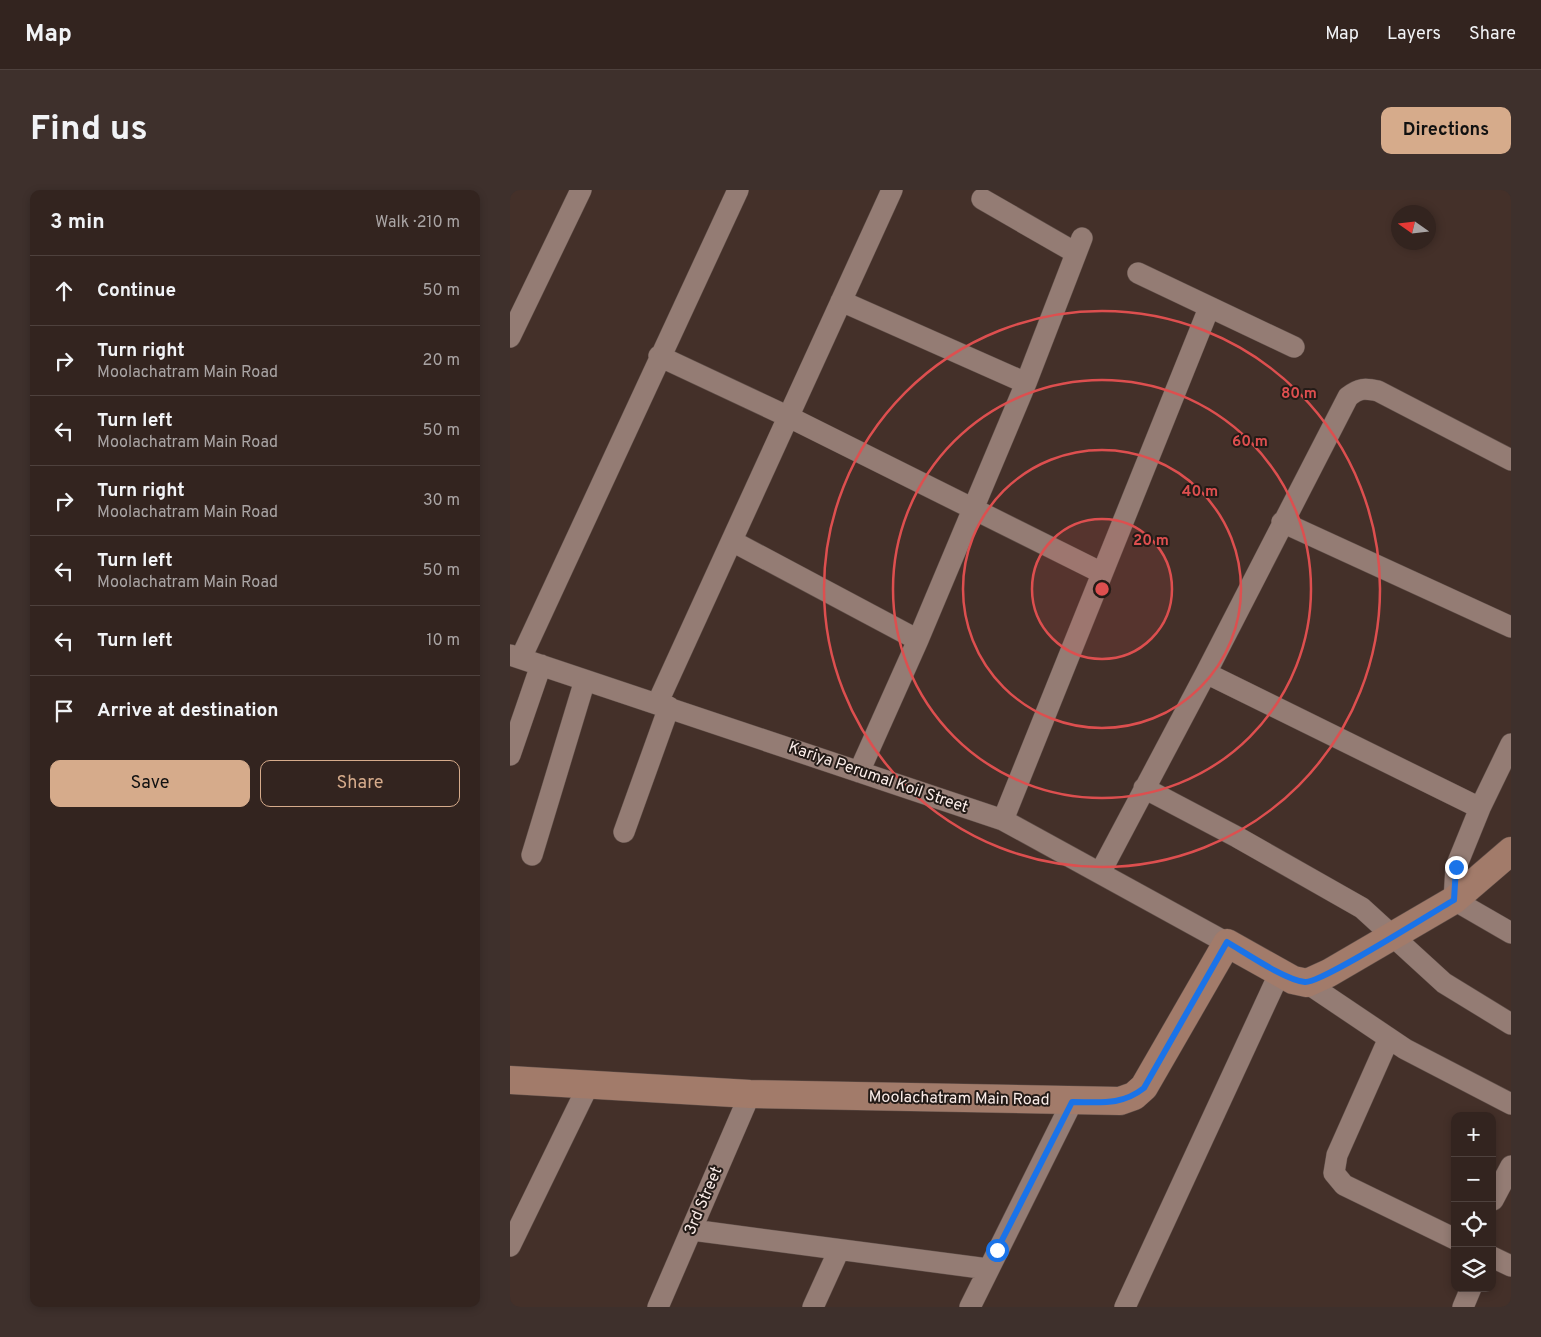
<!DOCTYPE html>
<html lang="en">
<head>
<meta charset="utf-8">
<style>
  :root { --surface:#33241f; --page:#3e302c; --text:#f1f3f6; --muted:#a9a4a4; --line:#4e413d; --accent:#d6ab8b }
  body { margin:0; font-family:Overpass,sans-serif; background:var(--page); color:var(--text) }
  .controls { position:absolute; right:15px; bottom:15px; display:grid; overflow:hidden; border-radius:10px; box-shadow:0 2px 8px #0003 }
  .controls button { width:45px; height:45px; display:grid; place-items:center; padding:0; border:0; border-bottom:1px solid var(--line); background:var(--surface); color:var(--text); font:25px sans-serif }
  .compass { position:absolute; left:881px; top:15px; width:45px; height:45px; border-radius:50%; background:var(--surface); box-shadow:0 2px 8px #0003; rotate:284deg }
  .stop { position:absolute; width:15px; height:15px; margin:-11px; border:4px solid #1a73e8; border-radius:50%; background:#fff }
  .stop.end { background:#1a73e8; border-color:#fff; box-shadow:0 1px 5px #0008 }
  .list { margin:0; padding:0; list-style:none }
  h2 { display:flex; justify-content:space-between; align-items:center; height:65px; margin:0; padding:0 20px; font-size:21px }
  h2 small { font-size:16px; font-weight:400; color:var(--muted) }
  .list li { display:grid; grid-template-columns:32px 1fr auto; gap:15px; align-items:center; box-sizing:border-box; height:70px; padding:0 20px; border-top:1px solid var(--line) }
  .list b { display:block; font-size:19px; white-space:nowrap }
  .list p { margin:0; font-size:16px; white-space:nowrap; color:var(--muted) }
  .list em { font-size:16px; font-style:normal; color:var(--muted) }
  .actions { display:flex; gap:10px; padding:15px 20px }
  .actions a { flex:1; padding:11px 0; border:1px solid var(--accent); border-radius:10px; text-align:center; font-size:18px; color:var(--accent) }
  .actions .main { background:var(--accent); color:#111 }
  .icon { flex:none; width:28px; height:28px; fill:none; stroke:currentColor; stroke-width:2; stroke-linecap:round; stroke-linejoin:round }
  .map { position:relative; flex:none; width:1001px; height:1117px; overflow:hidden; border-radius:10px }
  header { display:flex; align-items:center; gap:30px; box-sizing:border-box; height:70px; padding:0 25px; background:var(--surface); border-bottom:1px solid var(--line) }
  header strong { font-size:24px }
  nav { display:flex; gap:28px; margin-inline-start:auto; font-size:18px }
  .intro { display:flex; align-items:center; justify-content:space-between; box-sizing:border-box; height:120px; padding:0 30px }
  h1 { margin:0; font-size:35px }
  .button { padding:12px 22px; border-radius:10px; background:var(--accent); color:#111; font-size:18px; font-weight:700 }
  main { display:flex; gap:30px; padding:0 30px }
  aside { flex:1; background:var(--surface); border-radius:10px; box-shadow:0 2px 8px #0003 }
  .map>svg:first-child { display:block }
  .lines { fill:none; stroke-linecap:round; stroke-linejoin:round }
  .street-casing { stroke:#604f49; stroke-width:22 }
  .secondary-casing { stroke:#604f49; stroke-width:29 }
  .street { stroke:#947c74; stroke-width:21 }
  .secondary { stroke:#a27b6a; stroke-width:28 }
  .route { stroke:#1a73e8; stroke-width:6 }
  .ring { fill:none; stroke:#dd4f4f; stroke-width:2.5 }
  .labels { text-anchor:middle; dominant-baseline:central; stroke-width:4; stroke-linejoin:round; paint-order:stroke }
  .street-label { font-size:16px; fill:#fbede9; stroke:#241b17 }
  .centre { fill:#dd4f4f; stroke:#241b17; stroke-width:2.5 }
  .ring-label { font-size:15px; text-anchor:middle; font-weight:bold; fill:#dd4f4f; stroke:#241b17; stroke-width:4; stroke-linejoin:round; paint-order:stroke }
</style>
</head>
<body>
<header>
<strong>Map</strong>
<nav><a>Map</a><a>Layers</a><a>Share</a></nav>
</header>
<div class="intro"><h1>Find us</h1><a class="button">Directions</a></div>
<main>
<aside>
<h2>3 min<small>Walk · 210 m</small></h2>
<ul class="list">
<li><svg class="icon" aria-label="ahead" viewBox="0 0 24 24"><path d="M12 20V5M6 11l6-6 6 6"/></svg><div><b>Continue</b></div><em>50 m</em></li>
<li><svg class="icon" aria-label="right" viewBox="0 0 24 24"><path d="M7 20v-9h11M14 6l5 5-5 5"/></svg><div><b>Turn right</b><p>Moolachatram Main Road</p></div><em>20 m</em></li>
<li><svg class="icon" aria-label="left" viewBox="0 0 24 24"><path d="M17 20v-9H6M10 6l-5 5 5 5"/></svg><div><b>Turn left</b><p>Moolachatram Main Road</p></div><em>50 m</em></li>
<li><svg class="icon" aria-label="right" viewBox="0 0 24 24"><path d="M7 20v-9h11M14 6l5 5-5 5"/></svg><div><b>Turn right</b><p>Moolachatram Main Road</p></div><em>30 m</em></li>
<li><svg class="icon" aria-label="left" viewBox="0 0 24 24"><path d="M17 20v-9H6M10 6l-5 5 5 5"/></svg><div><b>Turn left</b><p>Moolachatram Main Road</p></div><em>50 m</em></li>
<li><svg class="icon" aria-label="left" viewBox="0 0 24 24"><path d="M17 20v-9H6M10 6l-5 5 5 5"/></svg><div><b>Turn left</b></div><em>10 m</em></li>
<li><svg class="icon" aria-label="arrive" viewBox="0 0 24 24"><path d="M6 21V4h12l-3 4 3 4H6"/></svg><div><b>Arrive at destination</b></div></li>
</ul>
<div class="actions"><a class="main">Save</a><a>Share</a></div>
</aside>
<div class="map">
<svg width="1001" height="1117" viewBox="0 0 1001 1117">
  <rect width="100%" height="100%" fill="#443029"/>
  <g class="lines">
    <defs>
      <path id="street" d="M472,9L566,63
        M628,83L784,157
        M331,111L516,193
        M0,147L71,0
        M149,166L279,227L592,383
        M772,332L1001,437
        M222,351L408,450
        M0,465L493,630L717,753
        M11,468L228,0
        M696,483L970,618
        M147,514L382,0
        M1001,554L970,618L946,677L944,710L1001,743
        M0,565L31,475
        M349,582L408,450L516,193L572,48
        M634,598L727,647L852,718L934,793L1001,834
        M493,630L699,118
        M114,642L159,517
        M22,665L75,490
        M590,683L696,483L838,207C849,198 855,198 868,201L1001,270
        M797,793L895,859L1001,914
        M879,848L827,965L824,983L834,995L945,1049
        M983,1010L1001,976
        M182,1040L478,1079
        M0,1056L79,894
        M982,1067L1001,1076
        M148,1117L240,904
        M303,1117L329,1060
        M460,1117L562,912
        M615,1117L770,782
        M953,1117L961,1098"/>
      <path id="secondary" d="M0,890L240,904L610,911L624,906L634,897L717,753L783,790L797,793L819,783L944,710L1001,661"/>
    </defs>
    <use href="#street" class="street-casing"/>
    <use href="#secondary" class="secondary-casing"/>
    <use href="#street" class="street"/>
    <use href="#secondary" class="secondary"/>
  </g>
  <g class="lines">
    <path class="route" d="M487,1060L562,912C590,912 611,916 634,898L717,752C736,763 775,790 795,792C810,794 923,722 944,710L946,677"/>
  </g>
  <circle cx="592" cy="399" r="70" fill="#dd4f4f" fill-opacity=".12"/>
  <g class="ring">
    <circle cx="592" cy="399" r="70"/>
    <circle cx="592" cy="399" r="139"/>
    <circle cx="592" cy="399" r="209"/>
    <circle cx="592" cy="399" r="278"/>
  </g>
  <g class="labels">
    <g class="street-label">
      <text transform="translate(368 588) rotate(19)">Kariya Perumal Koil Street</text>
      <text transform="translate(449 909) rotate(1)">Moolachatram Main Road</text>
      <text transform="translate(194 1011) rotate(-67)">3rd Street</text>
    </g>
  </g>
  <circle cx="592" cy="399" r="8" class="centre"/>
  <g class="ring-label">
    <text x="789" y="208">80 m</text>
    <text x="740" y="256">60 m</text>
    <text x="690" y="306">40 m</text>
    <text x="641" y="355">20 m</text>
  </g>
</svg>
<div class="controls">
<button>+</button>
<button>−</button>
<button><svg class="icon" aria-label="locate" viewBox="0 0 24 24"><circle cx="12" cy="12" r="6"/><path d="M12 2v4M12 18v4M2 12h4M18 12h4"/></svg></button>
<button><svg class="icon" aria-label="layers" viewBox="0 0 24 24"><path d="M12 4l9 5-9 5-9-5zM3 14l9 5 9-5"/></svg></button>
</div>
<svg class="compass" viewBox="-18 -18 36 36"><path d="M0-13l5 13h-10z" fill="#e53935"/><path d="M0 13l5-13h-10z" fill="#a9a4a4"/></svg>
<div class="stop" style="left:487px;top:1060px"></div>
<div class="stop end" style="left:946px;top:677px"></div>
</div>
</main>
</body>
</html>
